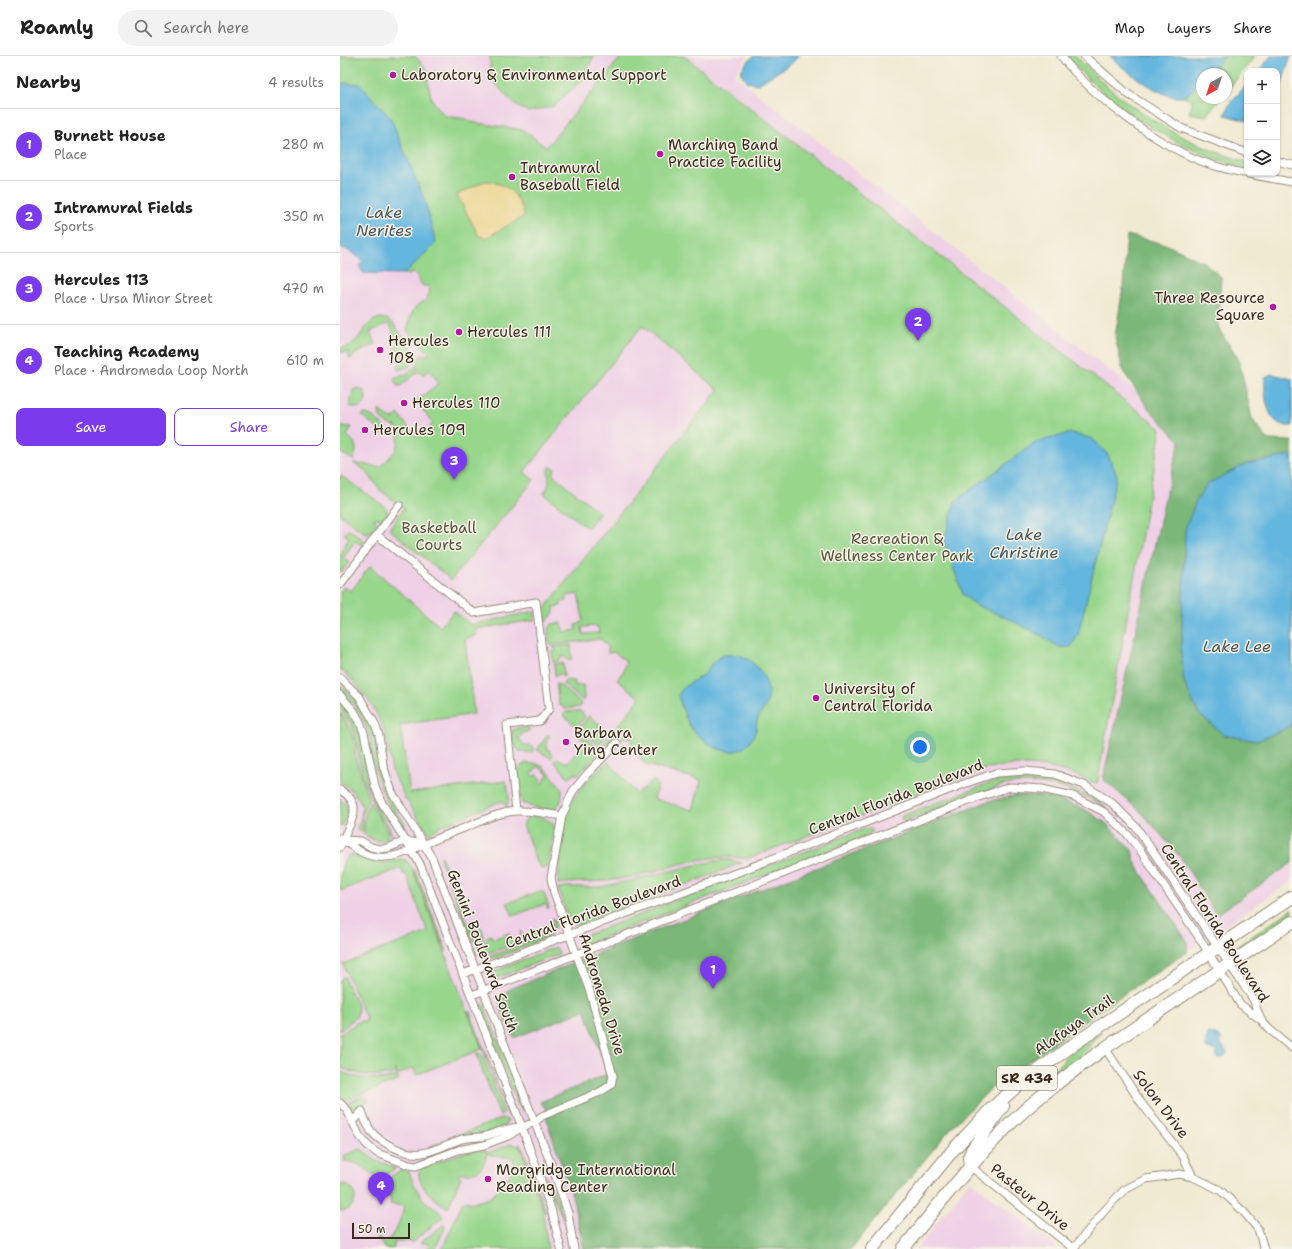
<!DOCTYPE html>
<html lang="en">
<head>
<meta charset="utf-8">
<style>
  :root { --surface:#fff; --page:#f2f2f2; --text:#222; --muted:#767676; --line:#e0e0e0; --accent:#7c3aed }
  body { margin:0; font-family:"Shantell Sans",sans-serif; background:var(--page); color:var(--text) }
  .controls { position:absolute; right:12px; top:12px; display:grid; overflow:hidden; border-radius:8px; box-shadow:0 1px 3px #0004 }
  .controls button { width:36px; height:36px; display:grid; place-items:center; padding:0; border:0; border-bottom:1px solid var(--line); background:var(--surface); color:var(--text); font:20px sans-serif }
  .compass { position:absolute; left:856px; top:12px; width:36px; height:36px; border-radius:50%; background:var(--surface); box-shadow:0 1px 3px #0004; rotate:219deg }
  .scale { position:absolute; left:12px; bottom:10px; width:58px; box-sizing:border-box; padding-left:4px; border:2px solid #3b2a1e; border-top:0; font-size:11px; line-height:14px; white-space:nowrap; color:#3b2a1e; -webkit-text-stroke:3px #f7f3e8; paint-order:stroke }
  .you { position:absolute; left:580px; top:691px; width:14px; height:14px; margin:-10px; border:3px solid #fff; border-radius:50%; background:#1a73e8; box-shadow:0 0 0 6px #1a73e833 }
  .badge { display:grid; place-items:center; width:26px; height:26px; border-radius:50%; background:var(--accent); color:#fff; font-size:13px; font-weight:700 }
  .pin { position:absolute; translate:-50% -33px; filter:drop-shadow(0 1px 2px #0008) }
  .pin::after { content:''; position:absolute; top:21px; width:14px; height:12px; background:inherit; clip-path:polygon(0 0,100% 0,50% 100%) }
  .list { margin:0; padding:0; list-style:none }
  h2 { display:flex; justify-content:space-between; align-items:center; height:52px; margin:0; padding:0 16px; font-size:17px }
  h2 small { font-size:13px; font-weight:400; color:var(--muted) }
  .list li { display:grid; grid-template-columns:26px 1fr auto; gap:12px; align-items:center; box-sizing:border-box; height:72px; padding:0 16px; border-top:1px solid var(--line) }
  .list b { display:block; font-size:15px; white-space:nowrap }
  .list p { margin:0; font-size:13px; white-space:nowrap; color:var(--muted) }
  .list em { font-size:13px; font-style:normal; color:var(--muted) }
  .actions { display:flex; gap:8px; padding:12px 16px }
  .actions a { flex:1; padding:9px 0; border:1px solid var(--accent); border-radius:8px; text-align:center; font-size:14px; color:var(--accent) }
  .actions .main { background:var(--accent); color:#fff }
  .icon { flex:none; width:22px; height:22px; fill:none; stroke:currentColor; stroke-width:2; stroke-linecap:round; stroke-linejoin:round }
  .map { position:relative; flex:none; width:952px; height:1193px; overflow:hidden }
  header { display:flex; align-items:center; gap:24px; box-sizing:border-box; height:56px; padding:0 20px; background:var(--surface); border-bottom:1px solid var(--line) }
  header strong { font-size:19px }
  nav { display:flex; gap:22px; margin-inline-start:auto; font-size:14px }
  .search { width:280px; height:36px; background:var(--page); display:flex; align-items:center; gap:10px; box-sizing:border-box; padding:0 14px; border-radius:22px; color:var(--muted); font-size:15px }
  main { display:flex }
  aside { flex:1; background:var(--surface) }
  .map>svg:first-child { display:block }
  .built { fill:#efd0e6 }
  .green { fill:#98d68c; stroke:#6a8055; fill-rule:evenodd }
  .forest { fill:#7ab778; stroke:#5a704b }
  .sand { fill:#eeda9e; stroke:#94825e }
  .water { fill:#63b6de; stroke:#4f707e }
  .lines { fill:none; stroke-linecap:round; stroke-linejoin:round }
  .street-casing { stroke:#968a78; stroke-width:9 }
  .primary-casing { stroke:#968a78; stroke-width:14 }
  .street { stroke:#fff; stroke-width:7 }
  .primary { stroke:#fff; stroke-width:12 }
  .poi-dot { fill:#b5179e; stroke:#f7f3e8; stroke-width:1.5 }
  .labels { text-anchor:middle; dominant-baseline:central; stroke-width:3; stroke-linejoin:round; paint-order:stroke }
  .shield { fill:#f7f3e8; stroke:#73665b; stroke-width:1 }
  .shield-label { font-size:14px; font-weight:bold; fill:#3b2a1e }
  .poi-label { font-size:15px; fill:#3b2a1e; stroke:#f7f3e8; text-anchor:start }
  .park-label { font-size:15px; fill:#52553a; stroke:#f7f3e8 }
  .street-label { font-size:15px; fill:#3b2a1e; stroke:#f7f3e8 }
  .water-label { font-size:16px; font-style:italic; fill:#475458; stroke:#f7f3e8 }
</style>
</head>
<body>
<header>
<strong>Roamly</strong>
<div class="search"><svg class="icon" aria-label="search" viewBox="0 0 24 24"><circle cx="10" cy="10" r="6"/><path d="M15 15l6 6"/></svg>Search here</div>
<nav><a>Map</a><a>Layers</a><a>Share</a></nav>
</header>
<main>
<aside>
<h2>Nearby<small>4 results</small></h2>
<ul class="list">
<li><span class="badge">1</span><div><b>Burnett House</b><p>Place</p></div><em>280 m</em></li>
<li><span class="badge">2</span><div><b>Intramural Fields</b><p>Sports</p></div><em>350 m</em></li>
<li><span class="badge">3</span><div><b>Hercules 113</b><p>Place · Ursa Minor Street</p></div><em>470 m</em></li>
<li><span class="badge">4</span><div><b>Teaching Academy</b><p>Place · Andromeda Loop North</p></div><em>610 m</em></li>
</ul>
<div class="actions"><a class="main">Save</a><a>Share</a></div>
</aside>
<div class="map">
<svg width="952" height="1193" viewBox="0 0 952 1193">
  <rect width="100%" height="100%" fill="#f7f3e8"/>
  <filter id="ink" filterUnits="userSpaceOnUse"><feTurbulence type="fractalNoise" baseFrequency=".025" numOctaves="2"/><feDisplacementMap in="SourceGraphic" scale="8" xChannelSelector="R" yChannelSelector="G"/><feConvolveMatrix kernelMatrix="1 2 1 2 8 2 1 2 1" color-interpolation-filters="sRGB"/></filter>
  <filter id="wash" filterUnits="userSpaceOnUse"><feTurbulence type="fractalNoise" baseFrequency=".012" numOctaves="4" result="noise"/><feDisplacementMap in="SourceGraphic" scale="16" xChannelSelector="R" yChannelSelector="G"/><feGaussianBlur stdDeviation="0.9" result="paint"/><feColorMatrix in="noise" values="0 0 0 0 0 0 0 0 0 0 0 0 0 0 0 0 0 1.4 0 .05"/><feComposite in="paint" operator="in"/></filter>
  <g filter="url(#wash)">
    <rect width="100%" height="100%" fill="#f1ead3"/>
    <path class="built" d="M0,0H408L394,19L952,458V825L704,991L653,1031L611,1072L511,1193H0Z
      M630,1125L716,1191L714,1193H576Z"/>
    <path class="green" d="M0,0H75L88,15V27L92,44L105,60L127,63L131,66L183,74L206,91L282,0H344L821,373L757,728C732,717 707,708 679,709C669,709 658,711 648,712L406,803C365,795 325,815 285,822C263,827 241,825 218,828L221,796L228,750L247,725L268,705L297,738L314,724L318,729L314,743L353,754L361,724L306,709L291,691L292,683C279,682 274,681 264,692L261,691L300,642L277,624L283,616L286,605L274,596L268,597V591L261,583L211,589L209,587L208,572L212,568L222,567L223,575L225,576L236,574L235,569L240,568L243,563L238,538L227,540V545L221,546V550L214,551V557L206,566L204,553L378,334L302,270L184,416L194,424L111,524L49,473L64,452L41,435L25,414L13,407L40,411C55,396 61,392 57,371C48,369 38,365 39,354L49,362L53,363L58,358L76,381L83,376L88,379L93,374L90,370L93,367L76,345L99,327L89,314L82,319L79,315L60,330H57V328L54,325L55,321L65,319L74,312L78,313L76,309L81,300L90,298L67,275L71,259L76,250L85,245L90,236L88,230H83L78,224V220L74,216L68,219L64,218L70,213L20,28L0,27ZM258,570L259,577L243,578L242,571Z
      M150,0H254L247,13V19L214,50L189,56L180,52L167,41L155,27L150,14Z
      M726,0H736C782,50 842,88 907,106V113C837,93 774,55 726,0Z
      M885,0H915L886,36V18H869Z
      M862,26V42H881L866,60L849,57L853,46L844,41Z
      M40,262L48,263L53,267L74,297V302L69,311L58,314L57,311L62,304L54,292L59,289L49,267L30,276L36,288L13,299V301L9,303V296H0V292C21,291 22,266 40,262Z
      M18,332L24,335L26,342L25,347L19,352L9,350L13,334Z
      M24,358C32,358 43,368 46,375L41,379L42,376L22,360Z
      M0,370L12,371L7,379L15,387L16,395L14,404L11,403L0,396Z
      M211,410L215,413L212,418L260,457L247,472L204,438L209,428L208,415Z
      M0,419L43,449L47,453V458L42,464H40L39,462H35V465L38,468L32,476L28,475L27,477L28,479L6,464V463L1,459L0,460Z
      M8,474L15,477L24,485L22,489L15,485L3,502L9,506L2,516L0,515V498L9,481L4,478Z
      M30,510L100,571L114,555L131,569L195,555V564L136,573L137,579L125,583L134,658L60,669L70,737L166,725L169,739L167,752L162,745L101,770L89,778C81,766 73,754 65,742C63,739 62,734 60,731C58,727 56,724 54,720C49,708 50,694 46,681C40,658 19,627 0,613V535L4,531L11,535Z
      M231,589L232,603L229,604L223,600L219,605L213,606L212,595L215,596L216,593L212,591Z
      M223,607L224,621L220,618L215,620L214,608Z
      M225,624L235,625V630L243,629L244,643L243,645L223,628Z
      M0,628C17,643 29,660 34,682C38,699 40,716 45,733C50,745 58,757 65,768L64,770C59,768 56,762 53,756C43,740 37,723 33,705C32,695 31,686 28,677C23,660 13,645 0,634Z
      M216,628L220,629L240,646L241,650L240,651L224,653L222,650L219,649Z
      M0,646C10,658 18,669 21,684C26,703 25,723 32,742C37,751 52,772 52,780H51L49,774L40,761L30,741L22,718L16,683L11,668L0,653Z
      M241,655L245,661L237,671L223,659L226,656Z
      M0,657L4,662L13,681L15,689V700L28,743L21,762L23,771L21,776L17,774C17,770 20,767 21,762C25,745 14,734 0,726Z
      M249,660L269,676L259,689L239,673Z
      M189,671V675L183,677L179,682C182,689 187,690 194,691L192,696H181C174,692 171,683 172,675L178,672Z
      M237,676H238L258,692L260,696L238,719L237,717L229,721L226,719L214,705L217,702L225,706H228L244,689L245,686L237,679Z
      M208,678L210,680L207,684L208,686L206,691L213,699L211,702L197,694Z
      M186,707L197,708L204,711L202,714L198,710L191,718L194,721L196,718L201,723L199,725L202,727L208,719L204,715L206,713L221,731C223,736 222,739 221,744C220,747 219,750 216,752C210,756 188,750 182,747L179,733L178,713L182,709Z
      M681,723C714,725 739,732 767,751L766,752C736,733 699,722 664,729C656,731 648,735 640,737C615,745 591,756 565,764L562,765L561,763L562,760L647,728L665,724Z
      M0,743C11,751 7,760 2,770H0Z
      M30,746L47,775L48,780L46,784C37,787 30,783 23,777C25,772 24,769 24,763C25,758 28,752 30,746Z
      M189,761C198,760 211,762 215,771L208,810L203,813L201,812L196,805L183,769L186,763Z
      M527,772L532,774V776L529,779L246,888H243L240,885L241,882L246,879Z
      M12,798L33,806L42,807L60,803L66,804L72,812L142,993L76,1019L74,1012L57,1019L55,1013L56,1017C37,1022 18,1020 0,1011V978L20,965H27L3,908L88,876L66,818H63L61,812L0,835C0,823 0,801 12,798Z
      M101,800L106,812L135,886L132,884L100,803Z
      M380,804H389L402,807L240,869C234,869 232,868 228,863L218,832C234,829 251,833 265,830C303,823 341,811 380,804Z
      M73,814H75L107,895L106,896Z
      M200,835L204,837L209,851L208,853L205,848L173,860L167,847Z
      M952,853V859L902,893L898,892V890Z
      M212,862L214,864L216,869L212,875L183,887L180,875L183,880L213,869Z
      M133,864C143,871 147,880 139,891L129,867Z
      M169,877L174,889L147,897L141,894L148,880L151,879L153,883Z
      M211,878L210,881L157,902H145L144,900L153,899Z
      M216,891L219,898L152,924L150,917Z
      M5,920L6,926L18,951L17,960L0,975V924Z
      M144,948L180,1042L183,1054L181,1055L179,1052L140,949Z
      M128,954L130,955L169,1059H168Z
      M762,976L736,1005L707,1027L728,998Z
      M139,997L143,1000L164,1057L160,1060L136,998Z
      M0,1015C16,1024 40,1025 57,1020L59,1024L9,1043H4L0,1041Z
      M26,1040L28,1045C21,1048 19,1056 14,1058L8,1047L10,1045Z
      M163,1062L168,1064L167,1066C156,1078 136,1077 122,1080C111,1082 99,1088 88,1092V1091Z
      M171,1088H174L180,1092L202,1152L208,1193H102L123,1145L133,1147L150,1142C153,1137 157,1135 161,1131C170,1123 172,1113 174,1102L150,1099L147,1097C145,1108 142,1116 129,1117C126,1118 123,1117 120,1117L118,1120L121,1121L108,1152C97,1145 77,1131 79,1116L82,1112L125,1096L142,1094H145L147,1097Z
      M180,1088L184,1095L206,1155L205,1157L183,1095L178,1089Z
      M21,1093L35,1104L56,1112L39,1123L34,1119L33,1120C26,1111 16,1106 4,1105L5,1099Z
      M62,1113L69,1116C73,1126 77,1136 84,1144C90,1150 99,1153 103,1161L73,1186L54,1185V1192L45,1193L37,1182L39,1180L45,1187C56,1176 61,1164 64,1150L50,1148L51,1141H48L41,1127Z
      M205,1119L218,1143L224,1165L213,1141Z
      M0,1128C20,1128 20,1155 0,1155Z
      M103,1169H105V1171L95,1193H87L88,1187H80Z"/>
    <path class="forest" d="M787,179L825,188L865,207L881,221L878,272L899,304L912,363L928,384L952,385V807L876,859L841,802L802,757L763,723L826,438L840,385L809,353L783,315L775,281L783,231Z
      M678,739L704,740L732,748L746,754L766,767L792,794L794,804L802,818L847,885V896L757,956L653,1031L611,1072L511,1193H244L232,1140L207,1065L206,1053L200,1046L268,1018L245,954L174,982L161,953L159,941L170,933L270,892L649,745Z"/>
    <path class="sand" d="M145,125C161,127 171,131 179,146C182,151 184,155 184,160L146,182L139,180L117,139Z"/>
    <path class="water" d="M414,0H459L452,7L418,28L407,26L400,16L407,6Z
      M770,0H885L869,18H862V26L844,41C840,41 835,42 831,40C815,36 781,12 770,0Z
      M931,0H951L937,41V15H919Z
      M0,27L20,28L51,63L85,145L96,187L64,218L23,217L19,209L23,206C17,199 9,194 0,191Z
      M907,28V65L885,59L890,47Z
      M932,318L952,323V370C926,372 924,340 925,321Z
      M731,377L753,383L768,399L777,419L738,579L731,591H719L700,579L671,564L636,549L623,539L604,485L615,445L696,386Z
      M952,399V668L947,672L917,685L884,679L858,657L844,626L841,597L845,473L856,445L867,428L906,408Z
      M383,599C389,599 396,598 402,600C419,606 434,632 426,649C424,654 420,657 418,662C416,666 417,670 416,674C414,681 408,690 402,693C383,702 357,683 348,667C344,658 341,649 338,639L344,631L366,617L371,608Z
      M870,977L873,979L875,978L876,980L878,979L882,983L880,986L887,997C885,1001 883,1002 878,1002L876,999L878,996L876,994H872L871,992L868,993L866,992L865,989L867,987L865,984L867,983V980L868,978Z"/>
  </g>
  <g filter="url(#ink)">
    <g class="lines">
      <defs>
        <path id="street" d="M721,0C753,41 819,91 869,108C896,117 924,121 952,126
          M744,0L788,38L841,72L907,97
          M937,105L952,109
          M37,479L134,557L196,546L209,653L200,665L167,669L176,755
          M0,529L59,449
          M0,622L19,640L34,666L39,679L43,709L52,736L92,802L216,1121L228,1157L234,1193
          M0,639L14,655L20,666L24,677L35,730L42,747L80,808L182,1071L211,1153L221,1193
          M0,734C28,750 7,769 0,791
          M0,782C12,790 23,800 38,801C54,803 71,794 85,788C98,782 111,777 124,772C141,765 159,756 177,755C192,754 208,758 222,760
          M4,784L21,785L31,791L40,793L48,792L65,785L84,788
          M123,918L409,812L629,726L656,717L685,715L715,718L744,729L772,747L797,772L913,943L921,964
          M132,939L639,741L670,731L702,733L733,740L764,756L788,779L800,794L860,883L900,948L921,964L929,973L952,992
          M765,992L802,1048L843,1100L853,1121
          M0,1047L7,1054L19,1079L28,1090L37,1097L69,1109L76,1110L118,1094L144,1089L168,1080L182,1071L195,1066L202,1060L260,1036L271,1029L273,1020L250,936L214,836L211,822L222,760L233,735L247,718L277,687
          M12,1066L22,1055C24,1062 27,1069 31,1075C40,1087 67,1100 82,1097C96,1095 109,1087 122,1083C130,1081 139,1082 146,1080C159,1076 169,1071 182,1071
          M630,1110L734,1193
          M733,1193L765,1154L784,1134L806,1123L840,1118L853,1121L880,1134L903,1155L918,1173L924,1193"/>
        <path id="primary" d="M630,1110L629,1101L632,1094L663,1050
          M532,1193L613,1094L651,1053L676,1031L734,988L952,841
          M563,1193C597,1150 631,1107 670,1068C698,1040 732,1016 765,992L952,866"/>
      </defs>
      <use href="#street" class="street-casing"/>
      <use href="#primary" class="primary-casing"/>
      <use href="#street" class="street"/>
      <use href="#primary" class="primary"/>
    </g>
  </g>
  <g class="poi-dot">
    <circle cx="53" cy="19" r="4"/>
    <circle cx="320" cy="98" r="4"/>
    <circle cx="172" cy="121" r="4"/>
    <circle cx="933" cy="251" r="4"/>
    <circle cx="119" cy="276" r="4"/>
    <circle cx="40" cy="294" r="4"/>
    <circle cx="64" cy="347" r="4"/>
    <circle cx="25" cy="374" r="4"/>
    <circle cx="476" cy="642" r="4"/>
    <circle cx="226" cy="686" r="4"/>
    <circle cx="148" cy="1123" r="4"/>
  </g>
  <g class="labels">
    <rect class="shield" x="657" y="1010" width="60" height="24" rx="3"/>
    <g class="shield-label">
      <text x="687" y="1022">SR 434</text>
    </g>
    <g class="poi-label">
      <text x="61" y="19">Laboratory &amp; Environmental Support</text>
      <text x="328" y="89">Marching Band<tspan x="328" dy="17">Practice Facility</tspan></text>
      <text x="180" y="112">Intramural<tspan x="180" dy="17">Baseball Field</tspan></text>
      <text x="925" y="242" text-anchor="end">Three Resource<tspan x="925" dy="17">Square</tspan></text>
      <text x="127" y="276">Hercules 111</text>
      <text x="48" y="285">Hercules<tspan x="48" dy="17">108</tspan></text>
      <text x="72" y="347">Hercules 110</text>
      <text x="33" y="374">Hercules 109</text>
      <text x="484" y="633">University of<tspan x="484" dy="17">Central Florida</tspan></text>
      <text x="234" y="677">Barbara<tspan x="234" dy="17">Ying Center</tspan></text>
      <text x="156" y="1114">Morgridge International<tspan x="156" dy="17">Reading Center</tspan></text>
    </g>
    <g class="park-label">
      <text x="99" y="472">Basketball<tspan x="99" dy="17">Courts</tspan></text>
      <text x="557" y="483">Recreation &amp;<tspan x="557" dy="17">Wellness Center Park</tspan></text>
    </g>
    <g class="street-label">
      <text transform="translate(556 741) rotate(-21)">Central Florida Boulevard</text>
      <text transform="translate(253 856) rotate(-20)">Central Florida Boulevard</text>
      <text transform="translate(875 867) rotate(57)">Central Florida Boulevard</text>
      <text transform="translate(143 895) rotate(69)">Gemini Boulevard South</text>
      <text transform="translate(262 938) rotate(73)">Andromeda Drive</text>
      <text transform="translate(734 969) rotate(-35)">Alafaya Trail</text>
      <text transform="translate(821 1048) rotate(53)">Solon Drive</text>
      <text transform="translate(690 1141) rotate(39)">Pasteur Drive</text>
    </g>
    <g class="water-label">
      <text x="44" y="156">Lake<tspan x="44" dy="18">Nerites</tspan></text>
      <text x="684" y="478">Lake<tspan x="684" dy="18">Christine</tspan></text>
      <text x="897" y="590">Lake Lee</text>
    </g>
  </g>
</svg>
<div class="controls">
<button>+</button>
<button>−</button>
<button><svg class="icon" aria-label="layers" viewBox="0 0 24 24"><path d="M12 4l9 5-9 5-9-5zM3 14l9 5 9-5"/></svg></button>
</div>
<svg class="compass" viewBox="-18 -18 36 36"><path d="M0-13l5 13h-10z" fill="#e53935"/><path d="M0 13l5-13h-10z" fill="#767676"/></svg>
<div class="scale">50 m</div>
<div class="you"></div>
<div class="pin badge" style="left:373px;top:933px">1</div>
<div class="pin badge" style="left:578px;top:285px">2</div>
<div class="pin badge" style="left:114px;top:424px">3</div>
<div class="pin badge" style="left:41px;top:1149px">4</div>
</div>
</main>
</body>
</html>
